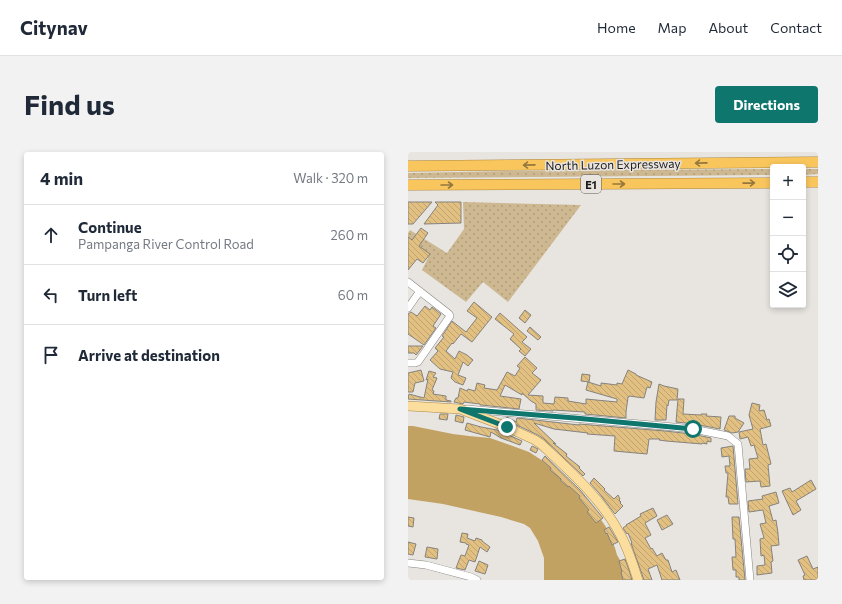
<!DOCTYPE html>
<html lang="en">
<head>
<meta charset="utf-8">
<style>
  :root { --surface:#fff; --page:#f2f2f3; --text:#1f2937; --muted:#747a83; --line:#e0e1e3; --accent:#0f766e }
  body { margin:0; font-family:Commissioner,sans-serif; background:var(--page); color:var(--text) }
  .controls { position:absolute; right:12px; top:12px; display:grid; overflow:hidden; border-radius:4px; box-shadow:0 2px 6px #0003 }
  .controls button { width:36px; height:36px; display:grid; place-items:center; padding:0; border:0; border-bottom:1px solid var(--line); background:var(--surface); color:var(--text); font:20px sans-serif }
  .stop { position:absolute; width:12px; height:12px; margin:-9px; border:3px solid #0f766e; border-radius:50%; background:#fff }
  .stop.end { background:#0f766e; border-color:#fff; box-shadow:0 1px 4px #0008 }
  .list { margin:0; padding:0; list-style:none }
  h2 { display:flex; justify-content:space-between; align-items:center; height:52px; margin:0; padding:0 16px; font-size:17px }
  h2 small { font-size:13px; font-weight:400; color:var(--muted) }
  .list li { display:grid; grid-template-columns:26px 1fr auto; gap:12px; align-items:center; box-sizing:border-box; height:60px; padding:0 16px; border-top:1px solid var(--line) }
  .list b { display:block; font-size:15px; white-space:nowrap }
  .list p { margin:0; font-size:13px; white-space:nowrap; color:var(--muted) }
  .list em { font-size:13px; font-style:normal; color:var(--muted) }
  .icon { flex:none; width:22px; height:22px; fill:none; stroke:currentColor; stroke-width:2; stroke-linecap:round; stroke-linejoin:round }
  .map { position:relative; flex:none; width:410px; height:428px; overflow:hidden; border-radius:4px }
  header { display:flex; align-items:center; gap:24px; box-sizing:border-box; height:56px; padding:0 20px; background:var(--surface); border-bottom:1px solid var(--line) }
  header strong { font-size:19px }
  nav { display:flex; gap:22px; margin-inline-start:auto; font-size:14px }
  .intro { display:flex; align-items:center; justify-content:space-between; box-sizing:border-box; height:96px; padding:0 24px }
  h1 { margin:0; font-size:28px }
  .button { padding:10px 18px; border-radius:4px; background:var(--accent); color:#fff; font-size:14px; font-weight:700 }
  main { display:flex; gap:24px; padding:0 24px }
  aside { flex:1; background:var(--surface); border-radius:4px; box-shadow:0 2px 6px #0003 }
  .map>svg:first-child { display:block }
  .grass { fill:url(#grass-dots) }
  .water { fill:#c2a263 }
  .building { fill:url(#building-back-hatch); stroke:#85837e }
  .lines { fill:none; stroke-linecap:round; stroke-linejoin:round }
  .minor-casing { stroke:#86847f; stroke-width:8 }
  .major-casing { stroke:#ab8945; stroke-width:10 }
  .highway-casing { stroke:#ab8945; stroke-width:11 }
  .minor { stroke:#fff; stroke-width:7 }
  .major { stroke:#fbdd9e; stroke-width:9 }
  .highway { stroke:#f9c65d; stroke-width:10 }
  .oneway { stroke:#95783e }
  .route { stroke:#0f766e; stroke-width:5 }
  .labels { text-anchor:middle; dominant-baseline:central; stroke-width:3; stroke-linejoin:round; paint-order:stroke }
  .shield { fill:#e8e5e1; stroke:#585654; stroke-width:1 }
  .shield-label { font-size:11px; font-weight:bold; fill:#1a1918 }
  .street-label { font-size:12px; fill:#1a1918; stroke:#e8e5e1 }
</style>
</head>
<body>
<header>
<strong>Citynav</strong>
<nav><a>Home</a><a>Map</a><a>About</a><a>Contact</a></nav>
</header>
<div class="intro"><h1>Find us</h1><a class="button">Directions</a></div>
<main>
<aside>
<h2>4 min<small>Walk · 320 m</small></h2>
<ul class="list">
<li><svg class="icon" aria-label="ahead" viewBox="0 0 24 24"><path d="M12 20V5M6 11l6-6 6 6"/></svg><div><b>Continue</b><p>Pampanga River Control Road</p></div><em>260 m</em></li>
<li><svg class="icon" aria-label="left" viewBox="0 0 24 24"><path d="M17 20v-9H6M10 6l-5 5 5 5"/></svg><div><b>Turn left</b></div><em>60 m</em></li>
<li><svg class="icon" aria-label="arrive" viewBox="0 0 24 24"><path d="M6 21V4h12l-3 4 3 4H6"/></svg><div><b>Arrive at destination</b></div></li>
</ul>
</aside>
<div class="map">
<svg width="410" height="428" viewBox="0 0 410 428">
  <defs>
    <pattern id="grass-dots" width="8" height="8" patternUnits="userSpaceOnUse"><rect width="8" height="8" fill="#cdb891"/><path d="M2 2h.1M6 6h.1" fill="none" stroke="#af9e7c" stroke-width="1.8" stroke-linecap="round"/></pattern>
    <pattern id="building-back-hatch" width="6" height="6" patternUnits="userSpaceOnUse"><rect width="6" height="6" fill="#e2c081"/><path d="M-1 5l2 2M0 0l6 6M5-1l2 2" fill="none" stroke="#c1a46f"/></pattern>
  </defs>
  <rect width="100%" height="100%" fill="#e8e5e1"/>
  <path class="grass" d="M365,17V23L0,26V21L100,19Z
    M395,17H410V22L395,23Z
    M55,50L173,53L100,150L75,130L58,150L14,118L20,106L0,90V81L2,78L39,101L56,77Z"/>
  <path class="water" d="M0,274H5L45,282L61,284L82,286L102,293L121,300L132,307L151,321L189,362L198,375L207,396L209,403L218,418L220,428H136V406L130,389L122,376L116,372L93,365L35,352L0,347Z"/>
  <path class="building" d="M0,50H24L5,72H0Z
    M27,50H53V71L16,72L30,53Z
    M13,76L20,81L11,94L22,102L15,111L9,107L0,118V85L4,88Z
    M66,150L84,165L64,190L53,182L45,192L44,191L38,199L47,207L51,199L59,203L65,208L60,214L55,210L50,223L58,226L55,233L47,230L43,226L45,220L32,217L22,208L30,199L27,196L36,185L34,184L44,169L58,180L69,166L59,159Z
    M17,154L22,158L24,155L33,162L25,174L28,176L16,193L0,182V162L3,160L9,164Z
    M117,158L123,163L117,171L111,166Z
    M92,161L119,185L114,190L123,197L117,204L111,199L113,197L102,187L106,182L87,167Z
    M122,175L133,185L130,188L119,179Z
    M0,194H15L8,203L6,201H0Z
    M117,205L129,216L124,221L133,228L120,243L135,244V251L146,252L147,245L160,246V249L178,252V247L209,250V247L178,238L180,230L193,234V231L209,233V231L214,232L220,218L228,222V223L244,230L242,236L239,235L236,246L221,244V245H220L218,260V266L177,262V260L145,258V259L128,258V252L123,249L114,241V243L97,233L92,244L113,247L111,257L73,253H72V252L56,250L55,252L46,250L48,246H50L52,236L59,239L60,237L67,239L69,231L77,233L76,236L89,238L99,220L107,224L112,216L109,214Z
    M13,218L16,229L7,231L5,240H0V221Z
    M21,219L28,221L25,225L29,226L24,238L26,239L25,242L38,244V248L43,249V250L0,247L1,242L16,246L20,227L18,228Z
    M174,222L182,223L181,230L173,229Z
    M251,232L256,234L270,237L269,248H261L260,254L259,253L258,268H247L248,250Z
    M270,247H276L275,262L293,263V262H299L298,264L313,265L312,277L286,272L268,270Z
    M344,251L352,253L351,259L356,258L359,268L361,267L363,274L352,277L355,293L358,292L363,312L360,313L362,334L353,335L352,329L338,330L337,317H342L341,307L350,306L346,293L343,294L340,285L332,287L331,280L345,277L341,263Z
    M32,262H40L39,268L31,267Z
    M48,263L56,265L55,271L47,269Z
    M321,264H327V266L336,271L330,280L324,281L316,278Z
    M99,265L108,270L109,266L171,273V272L257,279L284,282L303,286V290L299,289V292L294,291V292L258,289L251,288L252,287H241L239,302L206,299L207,284L179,282L180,281L146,277L126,271L148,292L145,291L159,302L158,304L172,315L171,316L177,322L175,324L136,287L130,283L98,268Z
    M59,271L73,275L89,278L114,289L112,293L93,286L83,280L82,285L57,278Z
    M124,294L130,297L128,301L122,298Z
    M325,294L330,352H321L320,345H318L320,321H318L317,314H322L321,304L314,305L313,296Z
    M137,304L172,338L195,366L188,371L179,360L181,358L171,346L172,344L161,334L160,335L152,328L153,327L142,318L143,316L134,308Z
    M186,326L197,337L196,338L206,347L210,343L212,347L211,348L213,350L212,351L215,354L207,362L191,341L182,331Z
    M403,328L408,337L388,349L393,358L385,363L374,339L382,336L384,340Z
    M368,340L371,351L361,354L365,369L368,368L370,381V382L371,393L363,394L365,409L363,410L364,421L349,423V414L357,413L356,403L353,404L352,387L356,386L352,372L358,371L355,358L341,360L340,349L355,347L354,344Z
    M245,356L249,364L237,371L243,383L237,386L243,397L244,396L249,404L254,401L258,408H260L264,420L268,418L272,428H254L249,413L240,417L244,428H236L223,391H224L220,381L219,382L215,376L219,373H218L233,364L232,362Z
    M259,363L265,372L254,378L249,368Z
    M0,365L6,366L5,375L0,374Z
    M324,365H331L337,428H331V425H328V418H325L324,405H328L327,387H325Z
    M201,375L210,390L204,393L199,381L198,382L196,378Z
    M54,381L60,382L59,386L67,389L68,386L74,388V389L82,395L79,400L72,395L67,410L61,408L57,418L48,416L53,403L57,404L61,393L58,392V391L52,390Z
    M0,390L8,392L5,403L0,402Z
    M19,395L30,397L29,407L17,405Z
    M399,404L405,417L410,415V428H396L395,424L397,423L390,408Z
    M217,407L221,418L224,428H215L213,420H214L211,409Z
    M71,409L80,413L77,422L67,419Z"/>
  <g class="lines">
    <defs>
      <path id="minor" d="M0,130L41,162L42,164L10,210L7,211H0
        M0,156L12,139
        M59,257L255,274L285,277L320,284L330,292L342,428
        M0,411L18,413L63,425L69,428"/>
      <path id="major" d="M0,254L52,257L99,275L127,288L133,292C162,319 193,346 212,382C220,396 225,413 230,428"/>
      <path id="highway" d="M0,14L410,10
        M395,30H410
        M0,33L365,31"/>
    </defs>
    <use href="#minor" class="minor-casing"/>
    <use href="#major" class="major-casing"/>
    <use href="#highway" class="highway-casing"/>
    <use href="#minor" class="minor"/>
    <use href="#major" class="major"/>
    <use href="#highway" class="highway"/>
  </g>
  <defs><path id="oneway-shaft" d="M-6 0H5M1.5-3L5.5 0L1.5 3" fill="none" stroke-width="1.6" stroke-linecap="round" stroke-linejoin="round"/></defs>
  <g class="oneway">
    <use href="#oneway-shaft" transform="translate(293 11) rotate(179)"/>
    <use href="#oneway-shaft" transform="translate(121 13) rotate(179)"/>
    <use href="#oneway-shaft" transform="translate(341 31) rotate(-1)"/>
    <use href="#oneway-shaft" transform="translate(211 32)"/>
    <use href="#oneway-shaft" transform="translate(39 33)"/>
  </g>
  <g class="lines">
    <path class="route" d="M99,275L52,257L167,266L285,277"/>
  </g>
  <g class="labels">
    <rect class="shield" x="173" y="23" width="20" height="18" rx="3"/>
    <g class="shield-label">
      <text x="183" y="32">E1</text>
    </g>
    <g class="street-label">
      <text transform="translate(205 12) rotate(-1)">North Luzon Expressway</text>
    </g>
  </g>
</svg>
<div class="controls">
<button>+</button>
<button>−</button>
<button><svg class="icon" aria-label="locate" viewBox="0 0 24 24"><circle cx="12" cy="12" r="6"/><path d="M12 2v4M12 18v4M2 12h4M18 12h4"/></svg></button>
<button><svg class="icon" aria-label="layers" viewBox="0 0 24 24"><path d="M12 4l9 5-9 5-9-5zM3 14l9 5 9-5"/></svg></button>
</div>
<div class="stop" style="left:285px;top:277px"></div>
<div class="stop end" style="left:99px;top:275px"></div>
</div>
</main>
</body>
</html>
